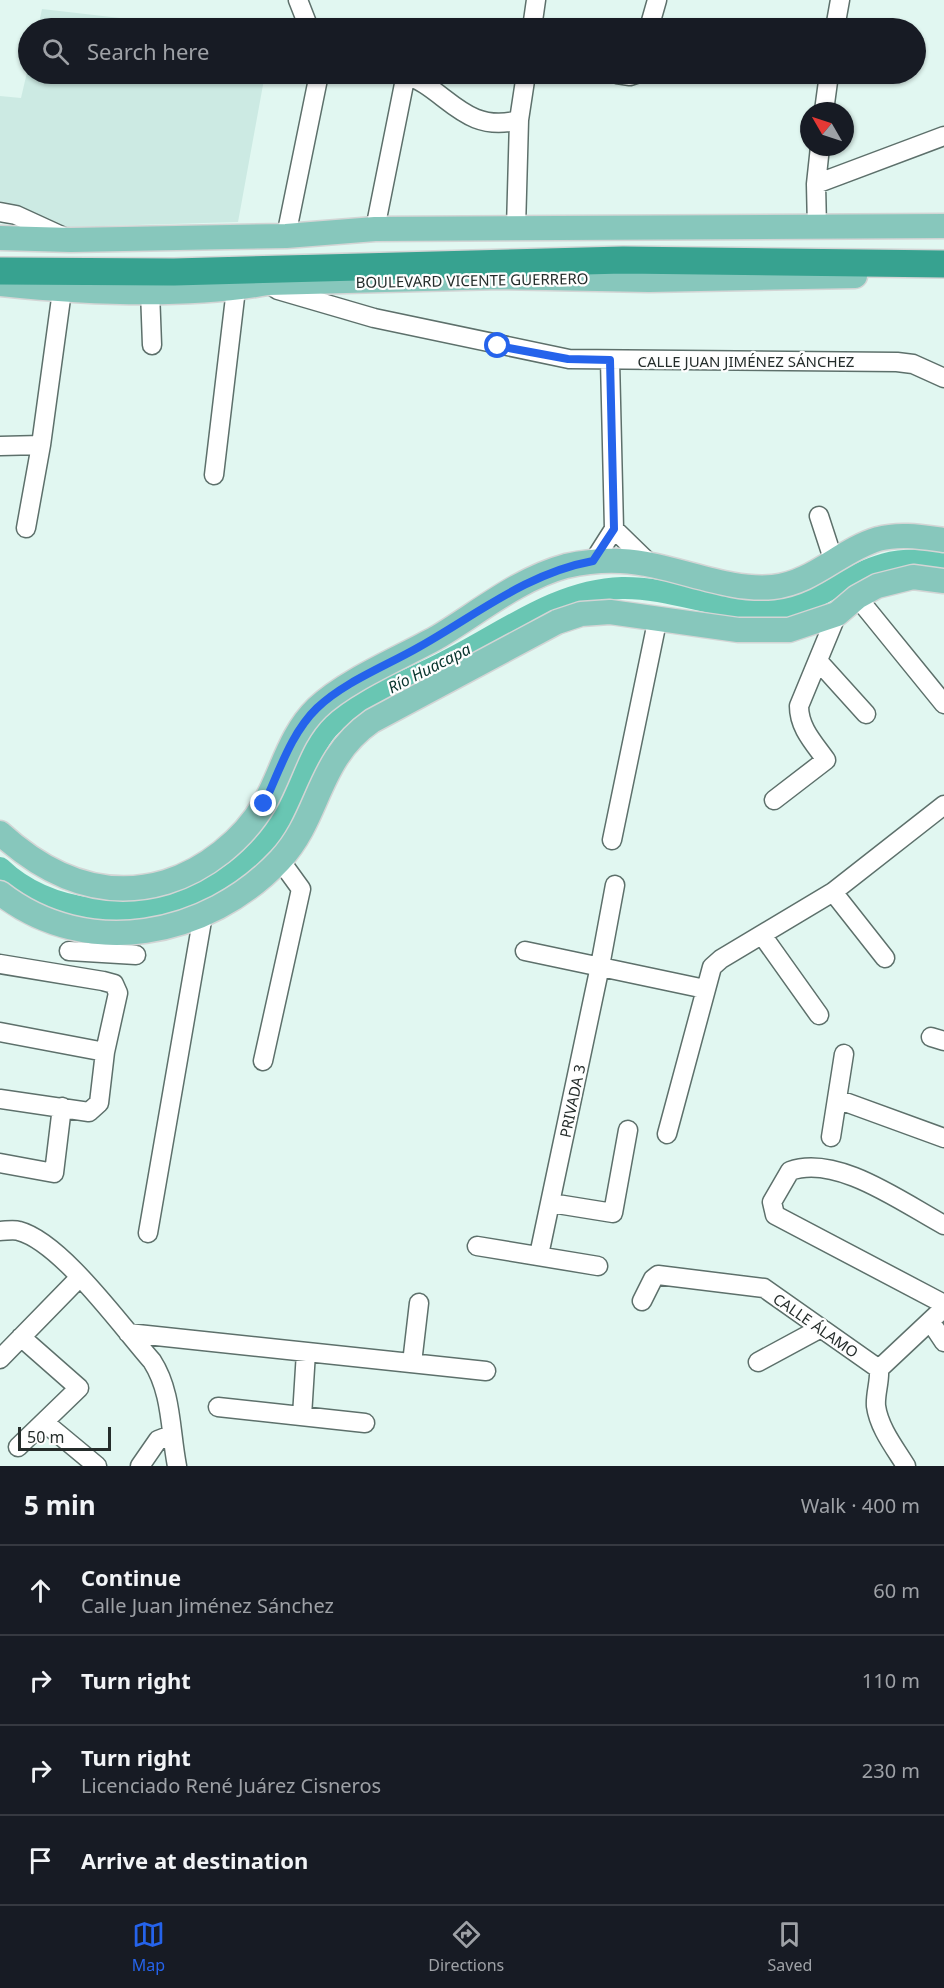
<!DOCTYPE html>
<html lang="en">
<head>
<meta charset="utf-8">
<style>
  :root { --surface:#171b24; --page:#20242c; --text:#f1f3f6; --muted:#9ea1a6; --line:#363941; --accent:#2563eb }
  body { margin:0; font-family:"Noto Sans",sans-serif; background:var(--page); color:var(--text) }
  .compass { position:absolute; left:800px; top:102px; width:54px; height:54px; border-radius:50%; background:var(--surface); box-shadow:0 2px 4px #0004; rotate:309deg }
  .scale { position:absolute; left:18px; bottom:15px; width:93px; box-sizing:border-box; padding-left:6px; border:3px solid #252d2b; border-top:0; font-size:16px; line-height:21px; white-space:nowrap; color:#252d2b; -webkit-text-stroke:4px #fefefe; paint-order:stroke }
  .stop { position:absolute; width:18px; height:18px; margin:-14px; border:4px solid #2563eb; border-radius:50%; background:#fff }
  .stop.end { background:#2563eb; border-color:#fff; box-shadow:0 2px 6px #0008 }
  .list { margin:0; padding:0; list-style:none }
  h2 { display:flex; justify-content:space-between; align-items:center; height:78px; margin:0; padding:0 24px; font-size:26px }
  h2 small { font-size:20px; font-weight:400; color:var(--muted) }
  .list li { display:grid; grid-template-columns:39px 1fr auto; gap:18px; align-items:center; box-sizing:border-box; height:90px; padding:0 24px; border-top:2px solid var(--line) }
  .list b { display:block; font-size:22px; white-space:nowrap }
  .list p { margin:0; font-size:20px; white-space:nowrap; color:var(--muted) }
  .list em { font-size:20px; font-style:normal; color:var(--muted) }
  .icon { flex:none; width:33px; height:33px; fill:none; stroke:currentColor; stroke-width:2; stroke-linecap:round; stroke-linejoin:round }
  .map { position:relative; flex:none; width:944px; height:1466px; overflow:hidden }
  .search { position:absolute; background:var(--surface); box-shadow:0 2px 4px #0004; left:18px; right:18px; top:18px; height:66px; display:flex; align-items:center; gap:15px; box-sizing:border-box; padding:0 21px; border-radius:33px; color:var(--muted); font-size:22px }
  .sheet { height:438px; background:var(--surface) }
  nav { display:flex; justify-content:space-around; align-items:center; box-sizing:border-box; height:84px; border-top:2px solid var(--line); background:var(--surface); font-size:16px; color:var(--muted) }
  nav a { display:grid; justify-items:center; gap:3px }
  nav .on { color:var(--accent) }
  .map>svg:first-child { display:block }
  .built { fill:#cceae3 }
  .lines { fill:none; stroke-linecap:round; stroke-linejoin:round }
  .river { stroke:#69c6b3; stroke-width:22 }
  .minor-casing { stroke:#5d706b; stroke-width:21 }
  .major-casing { stroke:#d3d5d5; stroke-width:27 }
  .highway-casing { stroke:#d3d5d5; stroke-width:30 }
  .minor { stroke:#fff; stroke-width:18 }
  .major { stroke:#87c7bc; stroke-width:24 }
  .highway { stroke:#37a290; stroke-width:27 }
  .route { stroke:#2563eb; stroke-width:8 }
  .labels { text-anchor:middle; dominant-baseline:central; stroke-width:4.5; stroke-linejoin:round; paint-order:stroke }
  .street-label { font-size:15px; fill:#252d2b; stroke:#fefefe }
  .water-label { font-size:16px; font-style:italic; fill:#07342d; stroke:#fefefe }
</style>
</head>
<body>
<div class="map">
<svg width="944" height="1466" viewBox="0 0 944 1466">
  <rect width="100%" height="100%" fill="#e1f7f1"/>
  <path class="built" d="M42,9L207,28H38Z
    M28,68V74H265L238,222L68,227L19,205L0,201V96L21,98Z"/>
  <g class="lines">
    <path class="river" d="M0,868C49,915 135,922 196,895C250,871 278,833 300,781C309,761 316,739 332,724C365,696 409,681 447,661C503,633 557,590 622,588C675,587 727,614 780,609C798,607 814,598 830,589C873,566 894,555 944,563"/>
    <defs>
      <path id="minor" d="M298,0L309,28
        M532,28L536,0
        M649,28L657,0
        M835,28L840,0
        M403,74C446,87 463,135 519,120
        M617,74L630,76L636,74
        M824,111L829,74
        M816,184L944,136
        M0,212L16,215L64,237
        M516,228L519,120L526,74
        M817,228L816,184L820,147
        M375,229L406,74
        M286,236L319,74
        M269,284L278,290L374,318L569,359L897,362L913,364L944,378
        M150,291L152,345
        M0,446L41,445
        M214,475L236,289
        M819,516L834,562
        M26,528L41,445L62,291
        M614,529L651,565
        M593,562L614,529L610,360
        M857,597L944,704
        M819,662L866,714
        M774,800L826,760C814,743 799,728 799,706L837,614
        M612,840L658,617
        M833,892L885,958
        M762,935L819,1015
        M69,951L136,955
        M525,951L705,989
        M0,964L103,981L114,984L118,993L105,1052L99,1103L89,1112L0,1099
        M0,1032L105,1052
        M931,1037L944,1041
        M263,1061L301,889L280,860
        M837,1099L944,1138
        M667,1134L712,967L721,959L833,892L944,805
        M831,1137L844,1054
        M0,1163L54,1173L62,1107
        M551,1203L613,1213L628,1130
        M944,1225C903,1203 837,1154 790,1171L772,1202L775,1215L944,1304
        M0,1231C6,1231 13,1229 19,1231C61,1242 122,1327 152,1361C172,1392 170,1430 177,1466
        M148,1233L203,915
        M477,1246L598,1266
        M539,1255L600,966L615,885
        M642,1301L653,1279L658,1275L764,1288L879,1369
        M930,1321L944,1342
        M128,1333L486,1371
        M0,1359L80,1277
        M758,1362L821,1328
        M412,1363L419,1303
        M879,1369C880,1382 875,1394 876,1406C879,1428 895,1448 906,1466
        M879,1369L944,1308
        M218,1407L365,1423
        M302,1416L306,1352
        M44,1422L97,1466
        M18,1447L79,1388L21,1337
        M140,1466L158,1440L171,1435"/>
      <path id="major" d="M0,238L71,240L286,236L375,229L944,226
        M0,284C86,293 183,298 268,283L501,277L649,280L855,276
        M0,833C46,875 102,901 166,882C205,870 243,840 264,804C282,773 289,735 317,708C345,681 400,658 436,638C478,613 518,579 566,566C584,562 603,560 621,561C671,563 725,592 773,587C813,583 841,550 878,539C900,533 922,537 944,540
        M0,893C87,961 208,937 280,860C321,816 316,760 372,721L557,622L581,614L610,612L738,630H789L837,614L857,597L877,586L913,577L944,581"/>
      <path id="highway" d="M0,271L174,272L623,260L944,264"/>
    </defs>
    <use href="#minor" class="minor-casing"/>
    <use href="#major" class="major-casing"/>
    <use href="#highway" class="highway-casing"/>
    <use href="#minor" class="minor"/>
    <use href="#major" class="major"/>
    <use href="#highway" class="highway"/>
  </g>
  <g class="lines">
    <path class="route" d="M264,804C279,772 291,733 317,708C344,682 386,666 419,647C476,615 527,573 593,561L614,529L610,360L568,359L498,346"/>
  </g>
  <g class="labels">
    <g class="street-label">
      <text transform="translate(472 280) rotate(-1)">BOULEVARD VICENTE GUERRERO</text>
      <text x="746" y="361">CALLE JUAN JIMÉNEZ SÁNCHEZ</text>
      <text transform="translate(572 1101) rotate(-78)">PRIVADA 3</text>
      <text transform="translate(816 1325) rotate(35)">CALLE ÁLAMO</text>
    </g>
    <g class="water-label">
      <text transform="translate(429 668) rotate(-27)">Río Huacapa</text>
    </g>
  </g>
</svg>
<svg class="compass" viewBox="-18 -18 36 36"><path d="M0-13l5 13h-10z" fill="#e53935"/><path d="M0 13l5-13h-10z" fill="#9ea1a6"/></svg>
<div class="scale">50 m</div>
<div class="stop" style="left:498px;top:346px"></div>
<div class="stop end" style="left:264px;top:804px"></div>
<div class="search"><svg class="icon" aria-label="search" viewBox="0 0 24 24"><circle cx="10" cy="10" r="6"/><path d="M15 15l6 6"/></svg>Search here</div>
</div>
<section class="sheet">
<h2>5 min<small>Walk · 400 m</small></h2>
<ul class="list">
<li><svg class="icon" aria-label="ahead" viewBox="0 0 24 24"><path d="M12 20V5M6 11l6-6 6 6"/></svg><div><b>Continue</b><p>Calle Juan Jiménez Sánchez</p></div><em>60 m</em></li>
<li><svg class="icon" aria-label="right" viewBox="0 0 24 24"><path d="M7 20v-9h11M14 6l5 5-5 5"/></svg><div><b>Turn right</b></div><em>110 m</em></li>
<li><svg class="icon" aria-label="right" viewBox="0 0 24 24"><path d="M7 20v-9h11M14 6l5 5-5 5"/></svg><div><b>Turn right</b><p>Licenciado René Juárez Cisneros</p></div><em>230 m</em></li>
<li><svg class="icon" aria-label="arrive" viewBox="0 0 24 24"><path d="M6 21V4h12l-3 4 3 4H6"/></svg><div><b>Arrive at destination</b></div></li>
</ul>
</section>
<nav>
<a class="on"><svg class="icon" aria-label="map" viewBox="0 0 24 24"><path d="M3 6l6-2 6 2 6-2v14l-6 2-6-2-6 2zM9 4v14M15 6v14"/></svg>Map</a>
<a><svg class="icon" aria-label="directions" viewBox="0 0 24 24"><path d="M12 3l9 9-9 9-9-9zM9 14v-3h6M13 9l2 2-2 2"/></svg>Directions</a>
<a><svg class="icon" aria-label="saved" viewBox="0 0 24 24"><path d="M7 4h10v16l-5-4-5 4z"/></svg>Saved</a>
</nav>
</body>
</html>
